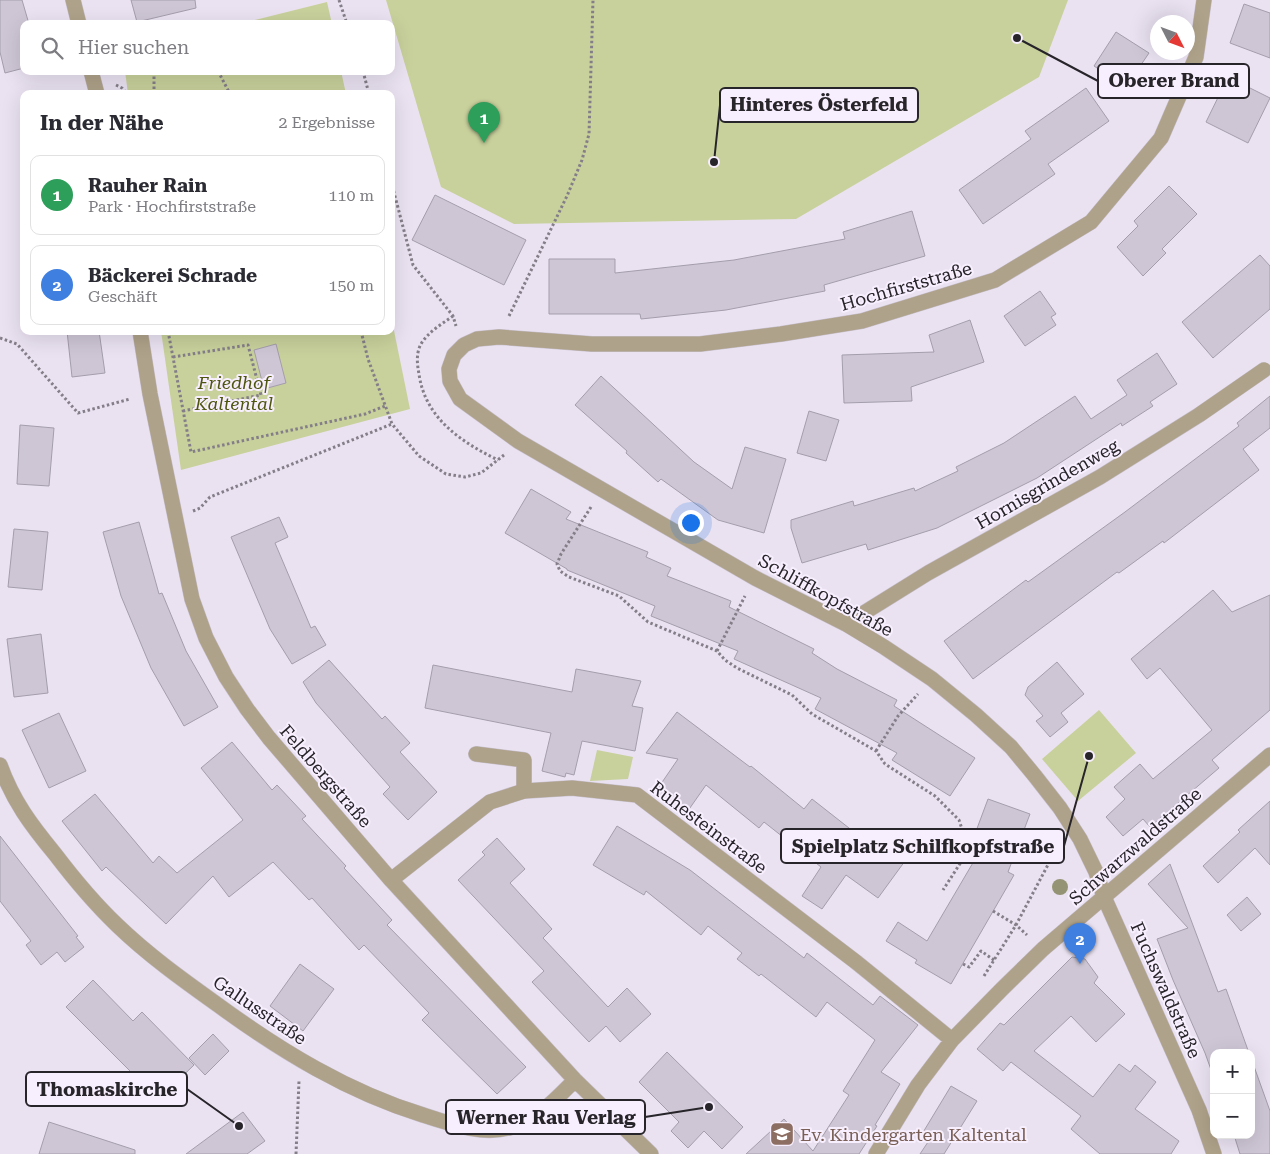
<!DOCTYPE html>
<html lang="de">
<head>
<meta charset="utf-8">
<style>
  :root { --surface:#fff; --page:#f2f2f3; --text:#2b2b33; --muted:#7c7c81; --line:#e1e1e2; --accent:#db2777 }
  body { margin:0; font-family:"Roboto Serif",serif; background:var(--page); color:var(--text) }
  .controls { position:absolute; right:15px; bottom:15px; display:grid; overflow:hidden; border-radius:10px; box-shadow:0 5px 20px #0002 }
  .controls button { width:45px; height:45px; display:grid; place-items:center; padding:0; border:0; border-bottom:1px solid var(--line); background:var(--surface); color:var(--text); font:25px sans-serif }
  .compass { position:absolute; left:1150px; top:15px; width:45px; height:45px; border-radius:50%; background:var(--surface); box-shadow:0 5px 20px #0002; rotate:132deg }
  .you { position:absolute; left:690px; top:522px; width:18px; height:18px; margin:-12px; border:4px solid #fff; border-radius:50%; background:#1a73e8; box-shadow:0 0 0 8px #1a73e833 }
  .badge { display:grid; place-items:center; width:32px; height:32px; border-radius:50%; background:var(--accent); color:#fff; font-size:16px; font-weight:700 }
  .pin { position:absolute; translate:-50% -41px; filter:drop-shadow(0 1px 2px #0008) }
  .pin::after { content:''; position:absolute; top:26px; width:18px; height:15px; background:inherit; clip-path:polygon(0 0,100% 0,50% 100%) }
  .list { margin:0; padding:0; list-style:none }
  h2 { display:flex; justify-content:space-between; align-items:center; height:65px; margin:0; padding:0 20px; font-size:21px }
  h2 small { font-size:16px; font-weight:400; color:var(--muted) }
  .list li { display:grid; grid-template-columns:32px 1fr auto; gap:15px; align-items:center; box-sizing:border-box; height:80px; margin:0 10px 10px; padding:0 10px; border:1px solid var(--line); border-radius:10px }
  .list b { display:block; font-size:19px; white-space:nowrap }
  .list p { margin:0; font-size:16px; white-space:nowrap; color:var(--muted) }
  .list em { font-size:16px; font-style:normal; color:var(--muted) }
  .icon { flex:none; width:28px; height:28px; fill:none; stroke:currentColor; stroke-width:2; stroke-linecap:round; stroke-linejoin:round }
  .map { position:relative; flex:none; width:1270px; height:1154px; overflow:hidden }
  .search { position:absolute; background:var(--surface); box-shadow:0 5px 20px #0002; left:20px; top:20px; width:375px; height:55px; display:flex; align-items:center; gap:12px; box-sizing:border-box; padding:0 18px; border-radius:10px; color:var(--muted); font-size:19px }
  .panel { position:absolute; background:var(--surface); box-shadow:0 5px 20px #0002; left:20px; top:90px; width:375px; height:245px; border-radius:10px }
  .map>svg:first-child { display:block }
  .green { fill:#c8d19c }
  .building { fill:#cec6d5; stroke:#a49dab }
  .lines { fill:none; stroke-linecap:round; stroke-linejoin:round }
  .service-casing { stroke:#c7c0cd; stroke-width:16 }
  .minor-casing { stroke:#c7c0cd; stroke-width:16 }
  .path { stroke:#847e88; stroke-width:3; stroke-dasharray:2.5 2.5; stroke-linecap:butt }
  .service { stroke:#afa28a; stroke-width:15 }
  .minor { stroke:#afa28a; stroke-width:15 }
  .tree { fill:#949475 }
  .labels { text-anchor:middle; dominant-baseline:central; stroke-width:4; stroke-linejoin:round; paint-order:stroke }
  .street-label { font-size:18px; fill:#27242a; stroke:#f8effe }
  .park-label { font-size:18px; font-style:italic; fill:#4e550f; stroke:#f8effe }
  .education-label { font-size:18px; fill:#785e54; stroke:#f8effe; text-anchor:start }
  .leader { fill:none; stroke:#27242a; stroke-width:2 }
  .callout-dot { fill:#27242a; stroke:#f8effe; stroke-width:2 }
  .callout { fill:#f8effe; stroke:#27242a; stroke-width:2 }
  .callout-label { font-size:19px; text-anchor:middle; font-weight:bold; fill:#27242a }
</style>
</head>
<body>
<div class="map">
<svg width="1270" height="1154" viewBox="0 0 1270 1154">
  <rect width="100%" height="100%" fill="#eae2f1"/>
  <path class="green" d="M386,0H1068L1039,77L796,219L514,224L441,187Z
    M327,2L332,24H239Z
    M125,71H341L346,94H128Z
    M391,316L410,409L181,470L161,331H391Z
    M1099,710L1136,753L1078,801L1042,759Z
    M597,750L633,757L628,779L590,781Z"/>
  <path class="building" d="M0,0H22L29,24H24V68L5,73L0,52Z
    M131,0H195L196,8L137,22Z
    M1244,4L1270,13V58L1230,43Z
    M1116,32L1149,53L1126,87L1094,66Z
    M1228,77L1270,98L1248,143L1206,122Z
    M1086,88L1109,121L1048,164L1055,174L983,224L959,190L1031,139L1025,131Z
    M1169,186L1197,214L1162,249L1166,253L1143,276L1117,247L1138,226L1134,221Z
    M435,195L526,240L504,285L412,240Z
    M912,211L925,256L824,285L825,291L726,310L641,319L640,314H549V259H615V273L734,260L845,239L843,232Z
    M1260,255L1270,266V309L1213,358L1182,322Z
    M1040,291L1056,314L1051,317L1056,325L1025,346L1004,316Z
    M970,320L984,362L911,387L912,401L844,403L842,355L934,352L929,335Z
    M67,331H99L105,373L72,377Z
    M276,344L286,383L264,389L254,350Z
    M1157,353L1177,384L1150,402L1153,406L1122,426L1121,423L1037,478L937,528L868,550L866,544L802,563L791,528V520L853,501L854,506L914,488L915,491L958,471L956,467L1004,443L1075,396L1091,419L1127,395L1117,380Z
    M601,376L694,462L732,489L745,447L786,459L764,533L718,520L661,479L658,482L626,453L627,451L575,405Z
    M1270,396V428L1243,449L1259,470L1164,543L1163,541L1119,573L1117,572L973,679L944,641L1026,580L1028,582L1125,512L1239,426L1237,423Z
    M809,411L839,420L826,461L797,453Z
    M20,425L54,428L49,486L17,484Z
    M531,489L571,512L566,519L648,552L646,557L671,568L667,576L731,601L729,607L814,649L812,653L837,669L897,700L894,706L975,758L950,796L892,760L897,753L815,709L821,698L734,659L738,651L651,616L655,606L567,570V569L505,533Z
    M279,517L288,537L275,543L311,628L315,626L326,645L292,664L270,629L231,537Z
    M139,522L159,594L162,593L186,651L218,707L184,726L151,668L121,596L103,532Z
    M14,529L48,532L42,590L8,587Z
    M1213,590L1232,612L1270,595V710L1212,760L1219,768L1150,827L1143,819L1123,836L1106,817L1125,799L1114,787L1140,764L1153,779L1212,730L1160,668L1147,679L1131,659Z
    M41,634L48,693L14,697L7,639Z
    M329,660L382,719L385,716L410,743L400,752L437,792L408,820L383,794L390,787L316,703L303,682Z
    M1057,662L1084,694L1061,713L1068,722L1050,737L1036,721L1043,716L1025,695L1028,687Z
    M433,665L572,692L576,669L641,681L632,706L643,708L635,751L582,741L574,775L566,773L565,777L542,771L551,733L425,708Z
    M677,712L750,767L751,766L804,809L812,799L863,839L867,834L905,861L878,898L846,875L822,909L802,896L821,867L764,822L759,828L706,785L685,815L654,794L678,759L646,753Z
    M59,713L86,771L49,788L22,730Z
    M232,742L272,790L277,785L306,816L302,819L346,866L344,868L392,920L387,925L526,1067L497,1094L422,1020L429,1013L364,945L359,950L312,898L309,900L273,862L229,897L213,876L166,924L106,867L102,871L62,821L95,794L153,863L159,856L177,873L243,820L201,768Z
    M988,799L1030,814L1008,872L1014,875L951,984L915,963L917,960L886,941L898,922L927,941L974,861L966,858Z
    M1270,801V865L1255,848L1218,883L1203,866L1240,832L1238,830Z
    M617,826L690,870L804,958L807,953L873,1005L880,996L918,1025L881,1072L900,1084L875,1125L877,1126L859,1154H746L784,1119L813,1151L849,1095L843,1091L875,1040L827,1002L816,1017L761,974L759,976L737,959L742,953L708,926L701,935L646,891L644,895L593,865Z
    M0,836L78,936L76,937L84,947L65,962L57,952L41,965L26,945L31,941L0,901Z
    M497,838L525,869L510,883L552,929L543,938L608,1007L627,988L651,1014L620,1042L606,1026L589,1042L532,982L544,971L458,880L485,855L482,852Z
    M1170,864L1218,992L1226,989L1249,1053H1214V1078L1205,1053L1173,980L1157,939L1188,928L1148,884Z
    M1247,897L1261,914L1241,931L1227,915Z
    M1072,957L1085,959L1098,977L1094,983L1125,1014L1096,1042L1071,1016L1034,1051L1093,1097L1119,1064L1130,1072L1135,1065L1156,1082L1135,1109L1179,1141L1171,1154H1100L1071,1129L1081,1116L1011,1062L1003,1071L977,1049L1000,1023L1004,1025Z
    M300,964L334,989L303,1031L270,1006Z
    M93,980L133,1021L142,1012L194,1065L169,1089L164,1084L154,1095L66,1007Z
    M213,1034L229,1051L205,1075L189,1058Z
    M667,1052L743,1127L722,1149L704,1131L688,1148L671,1131L679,1122L639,1082Z
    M1251,1058L1270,1111V1154H1240L1234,1135H1251Z
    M951,1086L977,1101L944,1154H920L930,1139L922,1134Z
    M243,1112L265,1141L247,1154H186Z
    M49,1122L135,1150V1154H39Z"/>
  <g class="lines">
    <defs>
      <path id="service" d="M476,754L524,760V791"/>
      <path id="minor" d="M73,0L79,24
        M1204,0L1196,57L1161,138L1091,222L995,280L862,321L781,334L700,344H592L499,337L477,339L464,345L454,355L449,369L450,381L460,399L518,441L755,578L846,624L884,647L932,679L976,715L1011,747L1035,776L1060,808L1080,839L1096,872L1104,897L1199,1110L1214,1154
        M91,71L97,94
        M140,331L150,394L192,599L206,638L226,677L247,709L269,738L391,880L575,1080L651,1154
        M846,624L928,573L1100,477L1199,415L1264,370
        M0,765C13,801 31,825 55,854C74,879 95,904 117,925C148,955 183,980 218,1005C281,1051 348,1092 423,1115C451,1124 483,1136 512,1127C537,1120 557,1098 575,1080
        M391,880L490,802L524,791L572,788L637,795L856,962L952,1040
        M876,1154L918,1085L952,1040L1002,989L1043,949L1270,755"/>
    </defs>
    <use href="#service" class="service-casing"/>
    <use href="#minor" class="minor-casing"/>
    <path class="path" d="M339,0L347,24
      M218,71L230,94
      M363,71L369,94
      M116,85L122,88L127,94
      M154,94V76L157,71
      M391,181L413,265L453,316L456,326
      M453,316C442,324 428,332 421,344C416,353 417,364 419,374C425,418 461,442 498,460
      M509,316L567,196L582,160L589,134L593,0
      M168,331L191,452L365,414L385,406
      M361,331L368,359L392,424L419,456L446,474L465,477L481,473L504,455
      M0,338L17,344L78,413L130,399
      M173,357L248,345L261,395L183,411
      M591,507L561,554L557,564L560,571L569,577L619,596L648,622L717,651L725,660L737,668L792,695L812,714L876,751L885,764L935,796L959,820L962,829L963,859L943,890
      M193,511L200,508L210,497L392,424
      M717,651L745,596
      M876,751L898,716L918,694
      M1016,851L1049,863
      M993,911L1016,925L1027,935
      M963,964L969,967L981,951L994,960
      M984,976L1016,925L1059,844
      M296,1154L299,1081"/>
    <use href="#service" class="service"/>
    <use href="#minor" class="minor"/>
  </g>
  <circle class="tree" cx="1060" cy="887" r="8"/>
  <defs>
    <symbol id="school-square" viewBox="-11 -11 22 22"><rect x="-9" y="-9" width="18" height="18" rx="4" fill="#8d6e63" stroke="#f8effe"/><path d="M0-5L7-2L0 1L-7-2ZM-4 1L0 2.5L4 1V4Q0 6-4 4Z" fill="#fff"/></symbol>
  </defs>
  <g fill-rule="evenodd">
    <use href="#school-square" x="768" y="1120" width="28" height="28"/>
  </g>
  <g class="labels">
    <g class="street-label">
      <text transform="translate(906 286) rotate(-16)">Hochfirststraße</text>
      <text transform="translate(1047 484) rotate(-30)">Hornisgrindenweg</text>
      <text transform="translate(826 595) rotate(29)">Schliffkopfstraße</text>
      <text transform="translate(326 776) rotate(49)">Feldbergstraße</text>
      <text transform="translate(709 827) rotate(37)">Ruhesteinstraße</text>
      <text transform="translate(1135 846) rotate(-41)">Schwarzwaldstraße</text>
      <text transform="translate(1166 990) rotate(66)">Fuchswaldstraße</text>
      <text transform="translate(260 1010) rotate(34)">Gallusstraße</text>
    </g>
    <g class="park-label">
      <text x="234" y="382">Friedhof<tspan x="234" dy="21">Kaltental</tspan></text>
    </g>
    <g class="education-label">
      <text x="800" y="1134">Ev. Kindergarten Kaltental</text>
    </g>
  </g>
  <path class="leader" d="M1017 38L1098 81M714 162L720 105M1089 756L1064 846M239 1126L187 1089M709 1107L645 1117"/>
  <g class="callout-dot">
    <circle cx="1017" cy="38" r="5"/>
    <circle cx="714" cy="162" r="5"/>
    <circle cx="1089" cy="756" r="5"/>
    <circle cx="239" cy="1126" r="5"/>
    <circle cx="709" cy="1107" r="5"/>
  </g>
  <g class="callout">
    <rect x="1098" y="64" width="151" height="34" rx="5"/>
    <rect x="720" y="88" width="198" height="34" rx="5"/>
    <rect x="781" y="829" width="283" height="34" rx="5"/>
    <rect x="26" y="1072" width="161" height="34" rx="5"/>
    <rect x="446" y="1100" width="199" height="34" rx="5"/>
  </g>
  <g class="callout-label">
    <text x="1174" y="87">Oberer Brand</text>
    <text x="819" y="111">Hinteres Österfeld</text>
    <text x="923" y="853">Spielplatz Schilfkopfstraße</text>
    <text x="107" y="1096">Thomaskirche</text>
    <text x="546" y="1124">Werner Rau Verlag</text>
  </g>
</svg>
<div class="controls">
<button>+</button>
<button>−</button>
</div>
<svg class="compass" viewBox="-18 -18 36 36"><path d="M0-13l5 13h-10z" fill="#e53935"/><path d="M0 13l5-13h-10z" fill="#7c7c81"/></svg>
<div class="you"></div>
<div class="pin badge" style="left:484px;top:143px;background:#2e9e5b">1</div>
<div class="pin badge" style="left:1080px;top:964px;background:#3f7fe0">2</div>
<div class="search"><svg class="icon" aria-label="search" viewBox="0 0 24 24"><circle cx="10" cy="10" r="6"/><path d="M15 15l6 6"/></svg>Hier suchen</div>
<section class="panel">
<h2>In der Nähe<small>2 Ergebnisse</small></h2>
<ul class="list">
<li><span class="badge" style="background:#2e9e5b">1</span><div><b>Rauher Rain</b><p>Park · Hochfirststraße</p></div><em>110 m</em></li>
<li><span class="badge" style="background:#3f7fe0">2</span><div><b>Bäckerei Schrade</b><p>Geschäft</p></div><em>150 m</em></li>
</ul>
</section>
</div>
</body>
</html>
